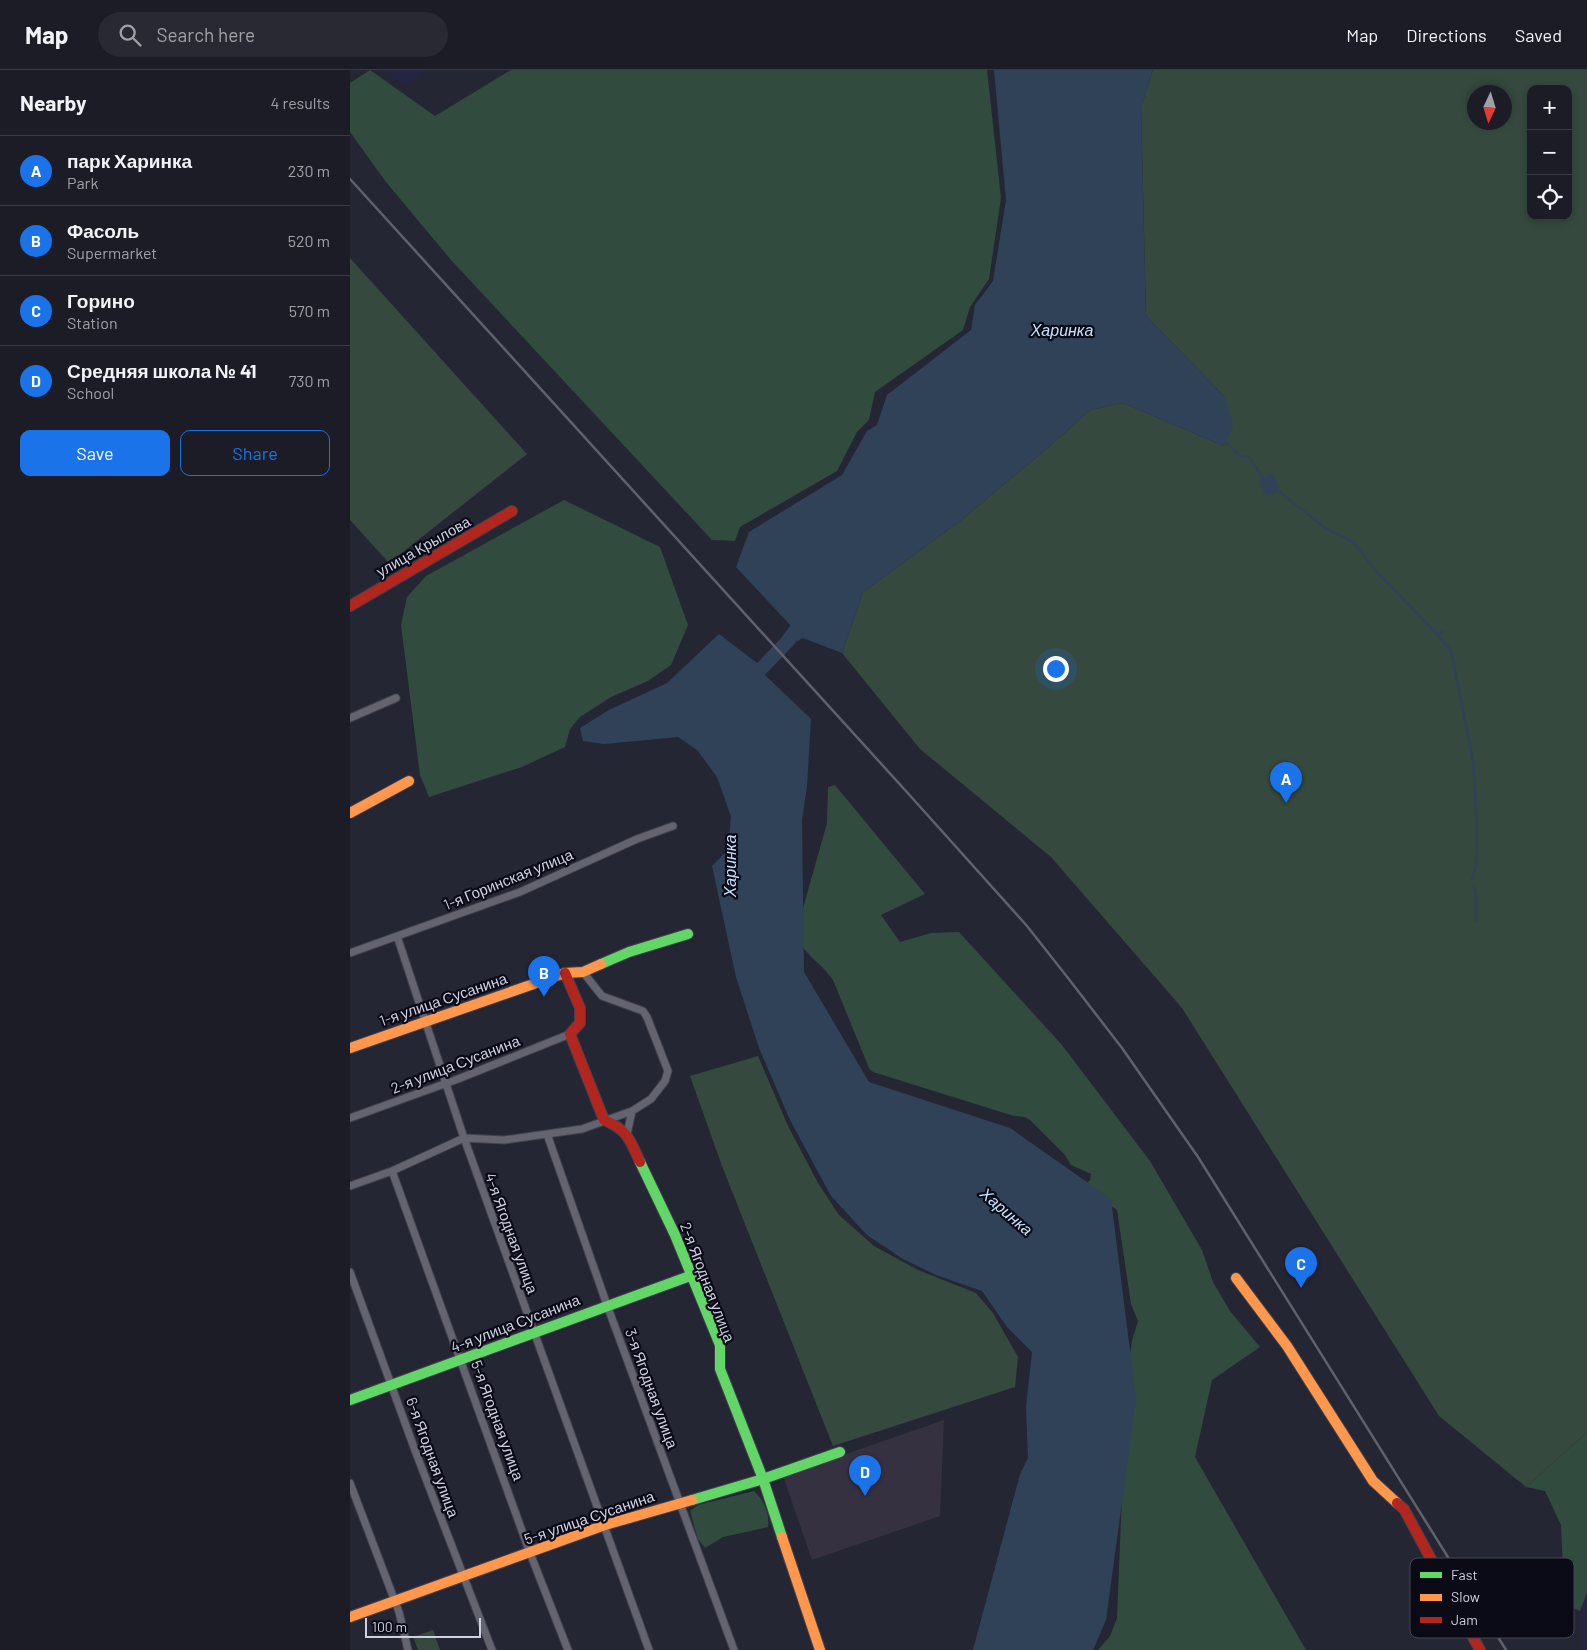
<!DOCTYPE html>
<html lang="en">
<head>
<meta charset="utf-8">
<style>
  :root { --surface:#1c1c27; --page:#292933; --text:#f1f3f6; --muted:#a0a1a7; --line:#3a3a44; --accent:#1a73e8 }
  body { margin:0; font-family:Barlow,sans-serif; background:var(--page); color:var(--text) }
  .controls { position:absolute; right:15px; top:15px; display:grid; overflow:hidden; border-radius:10px; box-shadow:0 2px 8px #0003 }
  .controls button { width:45px; height:45px; display:grid; place-items:center; padding:0; border:0; border-bottom:1px solid var(--line); background:var(--surface); color:var(--text); font:25px sans-serif }
  .compass { position:absolute; left:1117px; top:15px; width:45px; height:45px; border-radius:50%; background:var(--surface); box-shadow:0 2px 8px #0003; rotate:184deg }
  .scale { position:absolute; left:15px; bottom:12px; width:116px; box-sizing:border-box; padding-left:5px; border:2px solid #cfd0e2; border-top:0; font-size:14px; line-height:18px; white-space:nowrap; color:#cfd0e2; -webkit-text-stroke:4px #0b0b17; paint-order:stroke }
  .you { position:absolute; left:705px; top:598px; width:18px; height:18px; margin:-12px; border:4px solid #fff; border-radius:50%; background:#1a73e8; box-shadow:0 0 0 8px #1a73e833 }
  .badge { display:grid; place-items:center; width:32px; height:32px; border-radius:50%; background:var(--accent); color:#fff; font-size:16px; font-weight:700 }
  .pin { position:absolute; translate:-50% -41px; filter:drop-shadow(0 1px 2px #0008) }
  .pin::after { content:''; position:absolute; top:26px; width:18px; height:15px; background:inherit; clip-path:polygon(0 0,100% 0,50% 100%) }
  .list { margin:0; padding:0; list-style:none }
  h2 { display:flex; justify-content:space-between; align-items:center; height:65px; margin:0; padding:0 20px; font-size:21px }
  h2 small { font-size:16px; font-weight:400; color:var(--muted) }
  .list li { display:grid; grid-template-columns:32px 1fr auto; gap:15px; align-items:center; box-sizing:border-box; height:70px; padding:0 20px; border-top:1px solid var(--line) }
  .list b { display:block; font-size:19px; white-space:nowrap }
  .list p { margin:0; font-size:16px; white-space:nowrap; color:var(--muted) }
  .list em { font-size:16px; font-style:normal; color:var(--muted) }
  .actions { display:flex; gap:10px; padding:15px 20px }
  .actions a { flex:1; padding:11px 0; border:1px solid var(--accent); border-radius:10px; text-align:center; font-size:18px; color:var(--accent) }
  .actions .main { background:var(--accent); color:#fff }
  .icon { flex:none; width:28px; height:28px; fill:none; stroke:currentColor; stroke-width:2; stroke-linecap:round; stroke-linejoin:round }
  .map { position:relative; flex:none; width:1237px; height:1580px; overflow:hidden }
  header { display:flex; align-items:center; gap:30px; box-sizing:border-box; height:70px; padding:0 25px; background:var(--surface); border-bottom:1px solid var(--line) }
  header strong { font-size:24px }
  nav { display:flex; gap:28px; margin-inline-start:auto; font-size:18px }
  .search { width:350px; height:45px; background:var(--page); display:flex; align-items:center; gap:12px; box-sizing:border-box; padding:0 18px; border-radius:28px; color:var(--muted); font-size:19px }
  main { display:flex }
  aside { flex:1; background:var(--surface) }
  .map>svg:first-child { display:block }
  .built { fill:#242543 }
  .education { fill:#353141 }
  .green { fill:#35493e; fill-rule:evenodd }
  .forest { fill:#314b3e }
  .water { fill:#304258 }
  .lines { fill:none; stroke-linecap:round; stroke-linejoin:round }
  .stream { stroke:#304258; stroke-width:2.5 }
  .river { stroke:#304258; stroke-width:14 }
  .street-casing { stroke:#42424f; stroke-width:9 }
  .fast-casing { stroke:#42424f; stroke-width:12 }
  .slow-casing { stroke:#42424f; stroke-width:12 }
  .jam-casing { stroke:#42424f; stroke-width:12 }
  .street { stroke:#63646f; stroke-width:7 }
  .fast { stroke:#63d668; stroke-width:10 }
  .slow { stroke:#ff974d; stroke-width:10 }
  .jam { stroke:#b3261e; stroke-width:10 }
  .rail { stroke:#60616b; stroke-width:2.5 }
  .labels { text-anchor:middle; dominant-baseline:central; stroke-width:4.5; stroke-linejoin:round; paint-order:stroke }
  .street-label { font-size:15px; fill:#cfd0e2; stroke:#0b0b17 }
  .water-label { font-size:16px; font-style:italic; fill:#c8e1fd; stroke:#0b0b17 }
  .key { fill:#0b0b17; stroke:#464654; stroke-width:1 }
  .key-label { font-size:14px; fill:#cfd0e2 }
</style>
</head>
<body>
<header>
<strong>Map</strong>
<div class="search"><svg class="icon" aria-label="search" viewBox="0 0 24 24"><circle cx="10" cy="10" r="6"/><path d="M15 15l6 6"/></svg>Search here</div>
<nav><a>Map</a><a>Directions</a><a>Saved</a></nav>
</header>
<main>
<aside>
<h2>Nearby<small>4 results</small></h2>
<ul class="list">
<li><span class="badge">A</span><div><b>парк Харинка</b><p>Park</p></div><em>230 m</em></li>
<li><span class="badge">B</span><div><b>Фасоль</b><p>Supermarket</p></div><em>520 m</em></li>
<li><span class="badge">C</span><div><b>Горино</b><p>Station</p></div><em>570 m</em></li>
<li><span class="badge">D</span><div><b>Средняя школа № 41</b><p>School</p></div><em>730 m</em></li>
</ul>
<div class="actions"><a class="main">Save</a><a>Share</a></div>
</aside>
<div class="map">
<svg width="1237" height="1580" viewBox="0 0 1237 1580">
  <rect width="100%" height="100%" fill="#252634"/>
  <path class="built" d="M35,0H76L55,17Z
    M1237,1523V1580H1231L1230,1541Z"/>
  <path class="education" d="M594,1350L590,1446L462,1490L433,1406Z"/>
  <path class="green" d="M803,0H1237V1362L1176,1417L1089,1346L832,938L701,787L570,679L492,583L513,522L609,452L701,375L740,340L773,333L874,376V326L796,246L791,37ZM1181,19H1218V146H1181ZM1124,22H1154V52H1124Z
    M0,188L177,384L39,493L0,450Z
    M408,986L438,1056L468,1113L489,1145L524,1176L568,1200L626,1223L643,1243L668,1287L665,1317L483,1376L372,1096L340,1006Z
    M83,1560L90,1580H68L63,1567Z"/>
  <path class="forest" d="M20,0L85,46L161,0H637L651,128L639,209L620,237L613,260L525,322L519,350L507,362L487,401L390,457L385,471L362,470L101,190L36,112L0,62V13Z
    M214,430L310,477L338,555L321,595L298,611L261,627L230,647L220,659L215,677L172,697L79,727L70,705L51,555L57,527L76,506Z
    M485,715L575,824L531,845L550,872L581,863L609,862L712,975L800,1091L852,1180L863,1212L880,1241L910,1277L862,1310L845,1387L956,1580H748L760,1566L767,1548L772,1424L780,1284L782,1271L788,1251L781,1234L767,1140L733,1117L740,1110L741,1104L721,1095L715,1085L680,1050L675,1047L664,1046L523,1002L519,998L483,910C471,892 452,884 446,863L477,753L478,717Z
    M1237,1362V1523L1230,1541L1206,1530L1213,1501L1211,1455L1195,1421L1176,1417Z
    M404,1421C414,1430 420,1444 418,1457L373,1467L355,1478L348,1469L340,1441L348,1435Z"/>
  <path class="water" d="M644,0H803L791,37L796,246L874,326L883,355L874,376L773,333L740,340L701,375L609,452L513,522L492,583L453,568L440,575L434,569L442,557L386,497L399,462L492,405L517,361L527,355L537,325L621,260L625,235L643,211L656,130Z
    M923,403L929,417L925,423L919,426L914,424L913,418L909,416L911,409Z
    M369,564L407,593L418,586L423,592L415,605L461,649L457,716L452,750L454,902L519,1012L660,1058L761,1129L786,1329L756,1550L743,1580H623L670,1404L678,1388L676,1337L682,1282L657,1257L632,1221L586,1205L553,1189L517,1165L481,1126L440,1050L409,978L386,907L362,796L378,780L381,747L367,707L347,680L328,667L254,674L233,671L230,658L259,640L317,613Z"/>
  <g class="lines">
    <path class="stream" d="M874,370L889,385L900,388L913,408
      M927,420L975,458L1003,472L1028,503L1087,564L1093,562
      M1087,564L1101,581L1123,691L1127,754L1126,797L1122,809
      M1124,816L1126,826V850"/>
    <path class="river" d="M409,601L437,572L448,557"/>
    <defs>
      <path id="street" d="M0,648L46,628
        M47,866L114,1068L299,1580
        M0,883L170,822L287,769L323,756
        M0,1048L108,1009L220,964
        M197,1064L257,1235L384,1580
        M277,1064L282,1041
        M42,1101L180,1483L218,1580
        M0,1116L42,1101L114,1068L154,1070L232,1059L282,1041L301,1029L315,1011L318,1001L297,947L293,941L252,926L233,902
        M0,1202L66,1383L142,1580
        M0,1413L49,1542L58,1580"/>
      <path id="fast" d="M251,894L279,882L338,864
        M290,1092L325,1165L370,1275V1299L413,1409L432,1467
        M0,1330L340,1206
        M342,1430L413,1409L490,1382"/>
      <path id="slow" d="M0,743L59,711
        M0,978L215,903L233,902L251,894
        M886,1208L937,1276L1023,1411L1047,1433
        M432,1467L470,1580
        M0,1547L255,1455L342,1430"/>
      <path id="jam" d="M0,536L162,441
        M215,903L230,938V953L220,964L254,1050C278,1060 280,1070 290,1092
        M1047,1433L1054,1439L1130,1580"/>
    </defs>
    <use href="#street" class="street-casing"/>
    <use href="#fast" class="fast-casing"/>
    <use href="#slow" class="slow-casing"/>
    <use href="#jam" class="jam-casing"/>
    <use href="#street" class="street"/>
    <use href="#fast" class="fast"/>
    <use href="#slow" class="slow"/>
    <use href="#jam" class="jam"/>
    <path class="rail" d="M0,109L555,720L677,856L718,908L772,978L848,1087L1156,1580"/>
  </g>
  <g class="labels">
    <g class="street-label">
      <text transform="translate(73 476) rotate(-30)">улица Крылова</text>
      <text transform="translate(158 809) rotate(-22)">1-я Горинская улица</text>
      <text transform="translate(93 929) rotate(-19)">1-я улица Сусанина</text>
      <text transform="translate(105 994) rotate(-21)">2-я улица Сусанина</text>
      <text transform="translate(162 1163) rotate(70)">4-я Ягодная улица</text>
      <text transform="translate(358 1212) rotate(69)">2-я Ягодная улица</text>
      <text transform="translate(165 1253) rotate(-21)">4-я улица Сусанина</text>
      <text transform="translate(302 1318) rotate(70)">3-я Ягодная улица</text>
      <text transform="translate(148 1350) rotate(70)">5-я Ягодная улица</text>
      <text transform="translate(83 1387) rotate(70)">6-я Ягодная улица</text>
      <text transform="translate(239 1447) rotate(-19)">5-я улица Сусанина</text>
    </g>
    <g class="water-label">
      <text x="712" y="259">Харинка</text>
      <text transform="translate(379 796) rotate(-90)">Харинка</text>
      <text transform="translate(657 1141) rotate(41)">Харинка</text>
    </g>
  </g>
  <rect x="1060" y="1488" width="164" height="80" rx="8" class="key"/>
  <rect x="1070" y="1502" width="22" height="6" fill="#63d668"/>
  <rect x="1070" y="1524" width="22" height="7" fill="#ff974d"/>
  <rect x="1070" y="1547" width="22" height="6" fill="#b3261e"/>
  <g class="key-label">
    <text x="1101" y="1510">Fast</text>
    <text x="1101" y="1532">Slow</text>
    <text x="1101" y="1555">Jam</text>
  </g>
</svg>
<div class="controls">
<button>+</button>
<button>−</button>
<button><svg class="icon" aria-label="locate" viewBox="0 0 24 24"><circle cx="12" cy="12" r="6"/><path d="M12 2v4M12 18v4M2 12h4M18 12h4"/></svg></button>
</div>
<svg class="compass" viewBox="-18 -18 36 36"><path d="M0-13l5 13h-10z" fill="#e53935"/><path d="M0 13l5-13h-10z" fill="#a0a1a7"/></svg>
<div class="scale">100 m</div>
<div class="you"></div>
<div class="pin badge" style="left:936px;top:733px">A</div>
<div class="pin badge" style="left:194px;top:927px">B</div>
<div class="pin badge" style="left:951px;top:1218px">C</div>
<div class="pin badge" style="left:515px;top:1426px">D</div>
</div>
</main>
</body>
</html>
